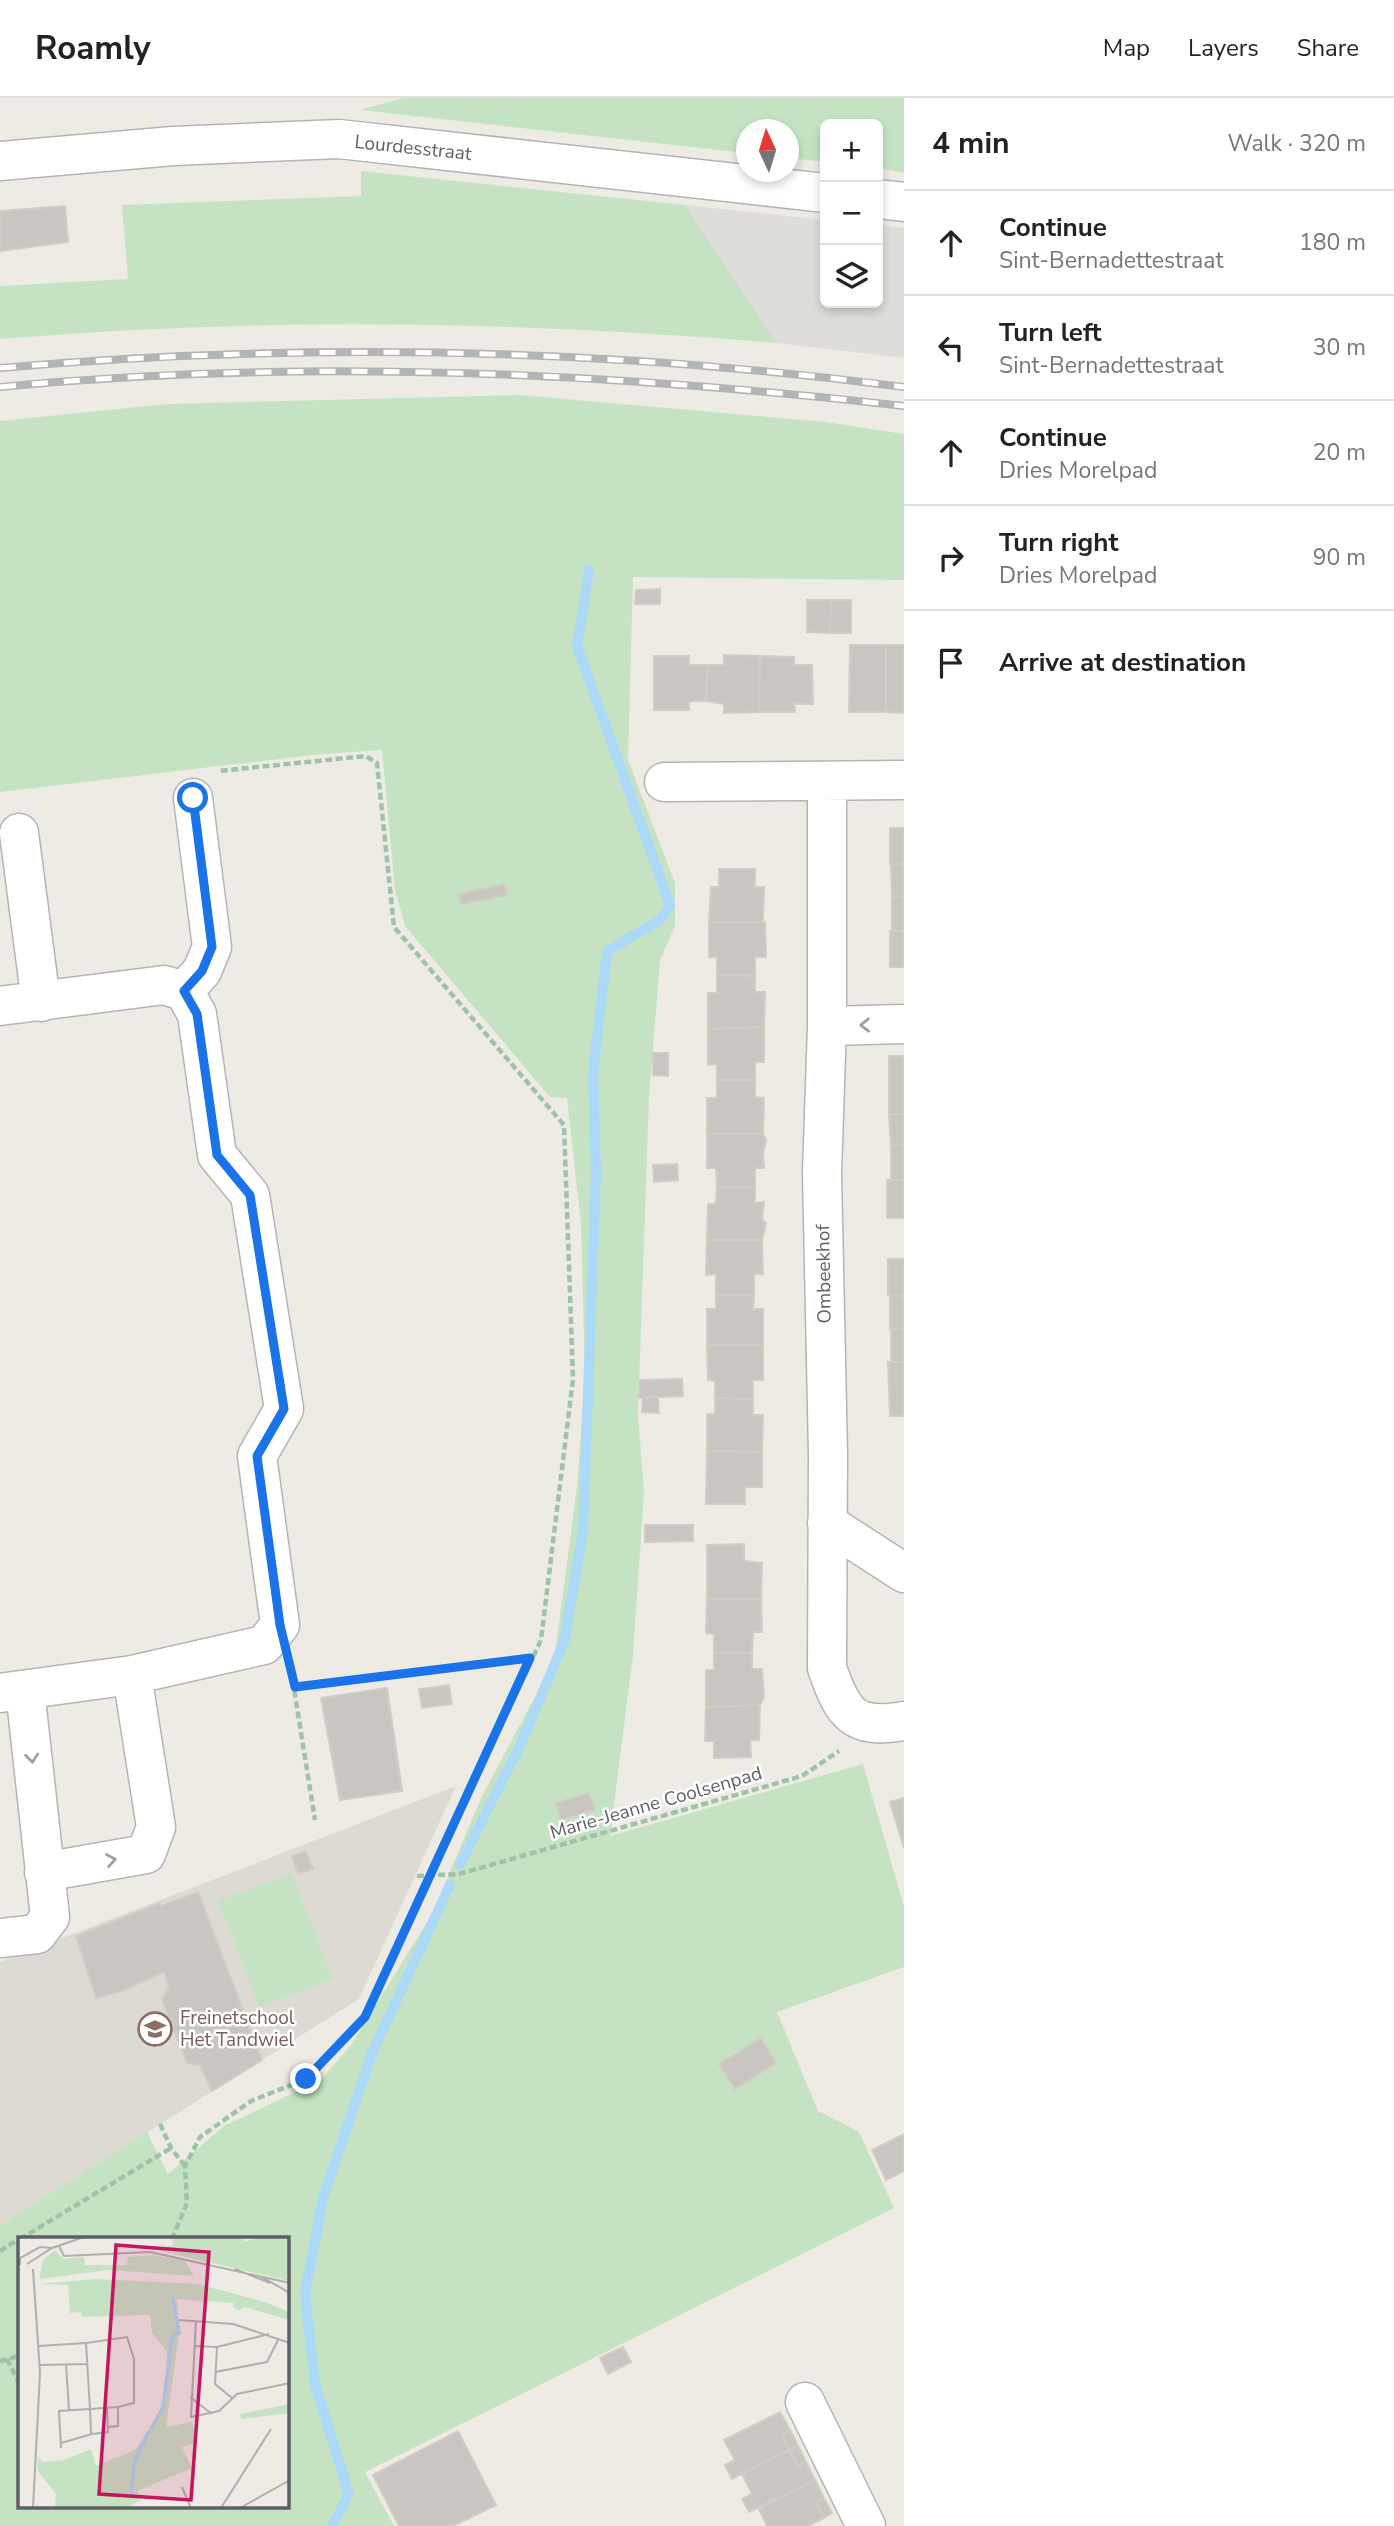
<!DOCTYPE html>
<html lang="en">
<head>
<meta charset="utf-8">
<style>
  :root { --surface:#fff; --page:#f2f2f2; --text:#222; --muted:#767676; --line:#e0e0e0 }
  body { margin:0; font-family:"Nunito Sans",sans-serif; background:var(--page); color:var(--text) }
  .controls { position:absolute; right:21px; top:21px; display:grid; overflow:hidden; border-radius:10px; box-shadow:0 4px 10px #0003 }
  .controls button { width:63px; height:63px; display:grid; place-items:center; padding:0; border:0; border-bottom:2px solid var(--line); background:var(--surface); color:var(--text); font:35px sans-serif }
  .compass { position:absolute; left:736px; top:21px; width:63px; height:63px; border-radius:50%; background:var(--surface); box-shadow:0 4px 10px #0003; rotate:356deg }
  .stop { position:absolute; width:21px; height:21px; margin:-16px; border:5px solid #1a73e8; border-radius:50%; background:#fff }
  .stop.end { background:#1a73e8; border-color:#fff; box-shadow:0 2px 7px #0008 }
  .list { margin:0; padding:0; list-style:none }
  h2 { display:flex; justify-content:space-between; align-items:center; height:91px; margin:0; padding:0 28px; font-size:30px }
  h2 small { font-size:23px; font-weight:400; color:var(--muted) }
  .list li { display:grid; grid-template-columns:46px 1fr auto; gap:21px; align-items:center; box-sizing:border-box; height:105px; padding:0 28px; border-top:2px solid var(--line) }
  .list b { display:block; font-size:26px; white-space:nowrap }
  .list p { margin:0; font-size:23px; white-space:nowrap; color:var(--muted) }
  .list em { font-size:23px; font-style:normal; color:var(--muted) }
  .icon { flex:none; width:38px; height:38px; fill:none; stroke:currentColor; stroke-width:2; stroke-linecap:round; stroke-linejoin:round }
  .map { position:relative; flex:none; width:904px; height:2428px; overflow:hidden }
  header { display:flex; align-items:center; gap:42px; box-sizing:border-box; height:98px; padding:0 35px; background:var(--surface); border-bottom:2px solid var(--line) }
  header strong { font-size:33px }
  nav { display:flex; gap:38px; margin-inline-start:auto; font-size:24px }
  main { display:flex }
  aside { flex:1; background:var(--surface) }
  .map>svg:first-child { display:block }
  .industrial { fill:#dfddd9 }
  .education { fill:#dddad3 }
  .green { fill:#c5e3c3; fill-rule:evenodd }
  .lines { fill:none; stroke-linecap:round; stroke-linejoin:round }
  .stream { stroke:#abd9f7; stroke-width:10 }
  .building { fill:#c9c6c2; stroke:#d2cdc4; stroke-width:2 }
  .minor-casing { stroke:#b2b5b8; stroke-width:41 }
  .path { stroke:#9ec3a7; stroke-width:4.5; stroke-dasharray:7 3.5; stroke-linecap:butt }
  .minor { stroke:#fff; stroke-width:38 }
  .rail-casing { stroke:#b3b4b4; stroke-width:8 }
  .rail { stroke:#fff; stroke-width:5; stroke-dasharray:16; stroke-linecap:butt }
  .oneway { stroke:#9ea0a2 }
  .route { stroke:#1a73e8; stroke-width:9 }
  .labels { text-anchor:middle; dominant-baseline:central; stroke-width:5; stroke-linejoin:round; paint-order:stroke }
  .street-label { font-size:19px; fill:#5d6064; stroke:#fff }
  .education-label { font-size:19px; fill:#785e54; stroke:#fff; text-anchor:start }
  .inset-river { fill:none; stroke:#abd9f7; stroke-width:3.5 }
  .inset-road { fill:none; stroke:#b0afad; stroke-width:2 }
  .view { fill:#c2185b; fill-opacity:0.15; stroke:#c2185b; stroke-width:3.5 }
  .inset-edge { fill:none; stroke:#5d6064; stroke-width:3.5 }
</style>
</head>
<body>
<header>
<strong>Roamly</strong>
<nav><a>Map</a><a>Layers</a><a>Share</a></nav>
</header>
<main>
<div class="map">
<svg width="904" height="2428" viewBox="0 0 904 2428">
  <rect width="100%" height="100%" fill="#eeebe5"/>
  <path class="industrial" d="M685,107L825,122V205H878V127L904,130V260L776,245Z"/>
  <path class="education" d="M456,1688L359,1901L0,2127V1864Z"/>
  <path class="green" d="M403,0H904V75L878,70V26H825V64L789,60L788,32H746V55L361,12Z
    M361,73L685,107L776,245C518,223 259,219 0,241V188L128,181L122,107L361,98Z
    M519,297L825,324L904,336V482L633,479L628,662L675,785V828L660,863L649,999L638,1317L644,1394L633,1557L610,1738L863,1666L904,1809V1869L777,1914L818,2013L859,2034L894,2110L365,2374L394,2428H0V2127L147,2034L168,2076L224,2028L321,1982L351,1947L432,1816L482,1698L554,1563L577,1389L585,1278L581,1126L567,1000L550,999L405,828L395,792L382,652L312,657L0,694V323L167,306ZM19,2141H287V2409H19Z
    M292,1775L333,1881L259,1909L218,1803Z"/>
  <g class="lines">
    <path class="stream" d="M460,1766L519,1650L564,1544L583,1433L596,1074L593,976L607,853L660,822L670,807L577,548L589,472
      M332,2428L349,2396L315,2286L305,2196L323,2100L373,1953L450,1787"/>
  </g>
  <path class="building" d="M65,108L68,144L0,153V113Z
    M660,491V506H635L636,492Z
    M807,502H831L830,535L807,534Z
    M831,502H851V535H830Z
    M850,547H886V614H849Z
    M886,547H904V615L886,614Z
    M724,557L760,558L759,614L724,615V606L706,603L708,567H724Z
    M654,558H689V567H708L706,603H689V612H654Z
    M760,558L794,559V567H812L813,606H794L795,614H759Z
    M890,730H904V766H890Z
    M891,766H904V799H892Z
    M719,771H755V789H764L763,824H709L711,789H719Z
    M505,786L507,797L461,806L459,796Z
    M892,799H904V833H892Z
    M709,824H765L766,859H755V878L717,877V859H709Z
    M890,833H904V869H890Z
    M717,877L755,878V894H765L764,929L708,931V895H717Z
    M764,929V964H755V982H717V966L708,967V931Z
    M653,955H668V978L653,977Z
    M889,958H904V1016H889Z
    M717,982H755V999L764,1000L763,1036H707V1000H717Z
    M889,1016H904V1047H891Z
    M707,1036H763L766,1042L763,1055L764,1070H755V1089H717L716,1070H707Z
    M891,1047H904V1082H891Z
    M677,1066L678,1082L654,1084L653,1067Z
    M887,1082H904V1120H887Z
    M717,1089H755V1105L764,1104L762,1121L766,1125L762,1142H707L708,1106H716Z
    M707,1142H762L763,1176H754V1197H716V1176L706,1177Z
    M888,1161H904V1198L888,1197Z
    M716,1197H754L753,1211H763V1247H707V1211H716Z
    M890,1197L904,1198V1231L890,1232Z
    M891,1231H904V1264H891Z
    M707,1247H763V1282H753V1301L715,1300V1283L708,1282Z
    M888,1264H904V1318H890Z
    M682,1281L683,1298L639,1300L640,1282Z
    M643,1300H658L659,1315L642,1314Z
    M715,1300L753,1301V1317H763L762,1354L707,1353V1316H715Z
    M707,1353L762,1354V1389H745V1406H706Z
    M645,1427H693V1443L645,1444Z
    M744,1446V1463L762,1465L761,1501H707V1447Z
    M707,1501H761L762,1534H753L752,1555H714V1536L706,1535Z
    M714,1555H752V1571H762L764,1599L760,1607L706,1609V1572H714Z
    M449,1587L452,1606L422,1610L419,1591Z
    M387,1590L402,1693L340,1702L321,1600Z
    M760,1607L759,1642H750L751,1659L714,1660V1643H705L706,1609Z
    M589,1695L595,1712L561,1722L556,1705Z
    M904,1700V1750L890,1704Z
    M306,1753L313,1771L298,1776L292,1758Z
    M198,1794L262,1962L212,1993L200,1967L187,1965L162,1902L169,1888L164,1874L119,1894L96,1900L76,1838L160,1805L161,1808Z
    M761,1940L776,1965L735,1991L719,1966Z
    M904,2036V2073L886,2082L872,2052Z
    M623,2249L631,2264L608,2276L600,2260Z
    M780,2314L790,2332L782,2336L789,2352L732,2381L725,2367L735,2362L724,2342Z
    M790,2332L798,2348L789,2352L782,2336Z
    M458,2333L496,2407L453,2428H399L373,2377Z
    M798,2348L806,2364L798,2368L789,2352Z
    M789,2352L798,2368L806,2364L815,2382L749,2414L742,2401L752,2396L742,2376Z
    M815,2382L824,2400L816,2404L824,2420L808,2428H767L759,2411Z
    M824,2400L832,2415L824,2420L816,2404Z"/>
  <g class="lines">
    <defs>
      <path id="minor" d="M0,63L173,48L339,41L825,95
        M878,101L904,104
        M827,683V928L822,1075L828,1356L827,1570C843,1616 853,1632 904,1623
        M664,684L904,682
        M19,735L41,904
        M184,893L202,873L212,849L193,700
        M0,908L164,887L184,893L197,916L217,1057L250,1097L284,1311L257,1358L280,1527L264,1547L132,1577L0,1595
        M827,928L904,926
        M827,1425L904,1475
        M44,1774L146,1756L156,1729L132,1577
        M0,1840L37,1836L50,1819L25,1592
        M805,2304L866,2428"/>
    </defs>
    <use href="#minor" class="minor-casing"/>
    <path class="path" d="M291,1572L315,1722
      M295,1589L530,1560
      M417,1778L459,1776L802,1678L839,1653
      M160,2026L171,2050L185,2068
      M20,2141L171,2050
      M172,2141L187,2105L185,2068L200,2039L251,2003L306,1981L365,1919L541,1542L573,1281L564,1027L394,829L377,665L366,658L218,673
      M0,2153L19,2141
      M7,2261L19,2285
      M0,2263L19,2258"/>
    <use href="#minor" class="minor"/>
    <defs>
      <path id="rail" d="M0,270C301,244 605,250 904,289
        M0,289C301,260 605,274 904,308"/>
    </defs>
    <use href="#rail" class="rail-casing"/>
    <use href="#rail" class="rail"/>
  </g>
  <defs><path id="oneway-chevron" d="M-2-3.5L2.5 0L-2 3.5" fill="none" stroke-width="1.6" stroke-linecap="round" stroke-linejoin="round" transform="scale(1.75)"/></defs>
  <g class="oneway">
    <use href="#oneway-chevron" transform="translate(865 927) rotate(179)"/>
    <use href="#oneway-chevron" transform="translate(32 1660) rotate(84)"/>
    <use href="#oneway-chevron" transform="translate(111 1762) rotate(-10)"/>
  </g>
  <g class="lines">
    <path class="route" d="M193,700L212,849L202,873L184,893L197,916L217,1057L250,1097L284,1311L257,1358L280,1527L295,1589L530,1560L365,1919L306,1981"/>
  </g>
  <defs>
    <symbol id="school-ring" viewBox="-11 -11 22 22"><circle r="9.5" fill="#fff" stroke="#8d6e63" stroke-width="1.5"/><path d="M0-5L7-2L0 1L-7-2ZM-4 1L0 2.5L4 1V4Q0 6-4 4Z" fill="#8d6e63"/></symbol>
  </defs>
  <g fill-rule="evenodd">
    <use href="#school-ring" x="136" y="1912" width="38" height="38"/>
  </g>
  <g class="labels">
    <g class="street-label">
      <text transform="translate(413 50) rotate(6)">Lourdesstraat</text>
      <text transform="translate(824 1176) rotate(-91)">Ombeekhof</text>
      <text transform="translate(656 1705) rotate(-16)">Marie-Jeanne Coolsenpad</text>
    </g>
    <g class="education-label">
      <text x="180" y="1920">Freinetschool<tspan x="180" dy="22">Het Tandwiel</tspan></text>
    </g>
  </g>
  <g transform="translate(18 2139)">
    <rect width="271" height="271" fill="#eeebe5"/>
    <path d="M154,0H223L227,5L240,0H271V44L135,12L155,8ZM37,13L45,22L66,20L67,28H109L110,20L135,18L167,24L176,39L91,33L21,42L25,23ZM77,42L180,47L247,65L271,75V83L227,70L222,73L215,71L216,66L159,62L161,98L148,190L174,185L179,205L164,210L174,231L119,254L123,263L108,271H37L38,257L19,233L20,220L25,225L46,223L73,212L78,229L117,213L144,172L147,154L149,115L134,96L132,78L64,80L63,75L52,76L50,48L21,47ZM272,167L271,176L223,182L222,177Z" fill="#c5e3c3"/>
    <path class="inset-river" d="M133,192L145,170L154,100L161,96L155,61M113,261L116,225L131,194"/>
    <path class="inset-road" d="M41,9L46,19L132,15L272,46M9,27L34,11L66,0M2,28V21L22,10L34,11M15,32L22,136L15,271M217,32L252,46M242,39L272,56M161,83L215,87L272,106M178,84L173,180L201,174L219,157L272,146M21,109L68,106M176,109L199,110L251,97M199,110L197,147L214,161M48,127L51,173M22,128L69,127M197,135L249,125L261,101M172,160L194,177M90,190L100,189V170M43,206L74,197M43,211L41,174L72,172L100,170L116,166V122L109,100L68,106L72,172L73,195L74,197L90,195L89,171M164,250L173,271M203,271L253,192M222,271L272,243"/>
    <path class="view" d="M98,8L191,15L173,263L81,257Z"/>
    <rect width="271" height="271" class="inset-edge"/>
  </g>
</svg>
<div class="controls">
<button>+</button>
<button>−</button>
<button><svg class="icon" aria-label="layers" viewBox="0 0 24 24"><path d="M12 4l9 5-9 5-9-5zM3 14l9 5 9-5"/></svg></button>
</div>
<svg class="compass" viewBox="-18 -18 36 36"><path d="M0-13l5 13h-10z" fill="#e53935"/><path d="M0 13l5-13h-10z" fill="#767676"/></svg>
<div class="stop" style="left:193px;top:700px"></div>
<div class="stop end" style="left:306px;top:1981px"></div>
</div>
<aside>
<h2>4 min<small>Walk · 320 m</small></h2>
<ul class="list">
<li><svg class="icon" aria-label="ahead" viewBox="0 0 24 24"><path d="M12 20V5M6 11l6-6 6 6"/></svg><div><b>Continue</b><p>Sint-Bernadettestraat</p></div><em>180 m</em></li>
<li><svg class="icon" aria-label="left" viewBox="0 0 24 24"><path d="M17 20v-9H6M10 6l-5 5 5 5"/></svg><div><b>Turn left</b><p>Sint-Bernadettestraat</p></div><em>30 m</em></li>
<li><svg class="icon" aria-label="ahead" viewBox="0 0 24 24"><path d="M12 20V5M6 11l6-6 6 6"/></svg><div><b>Continue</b><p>Dries Morelpad</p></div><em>20 m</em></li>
<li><svg class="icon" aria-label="right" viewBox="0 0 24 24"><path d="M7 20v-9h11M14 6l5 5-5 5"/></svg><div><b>Turn right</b><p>Dries Morelpad</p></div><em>90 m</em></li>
<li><svg class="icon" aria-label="arrive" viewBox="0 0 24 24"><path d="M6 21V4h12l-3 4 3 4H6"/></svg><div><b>Arrive at destination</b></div></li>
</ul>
</aside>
</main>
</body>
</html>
